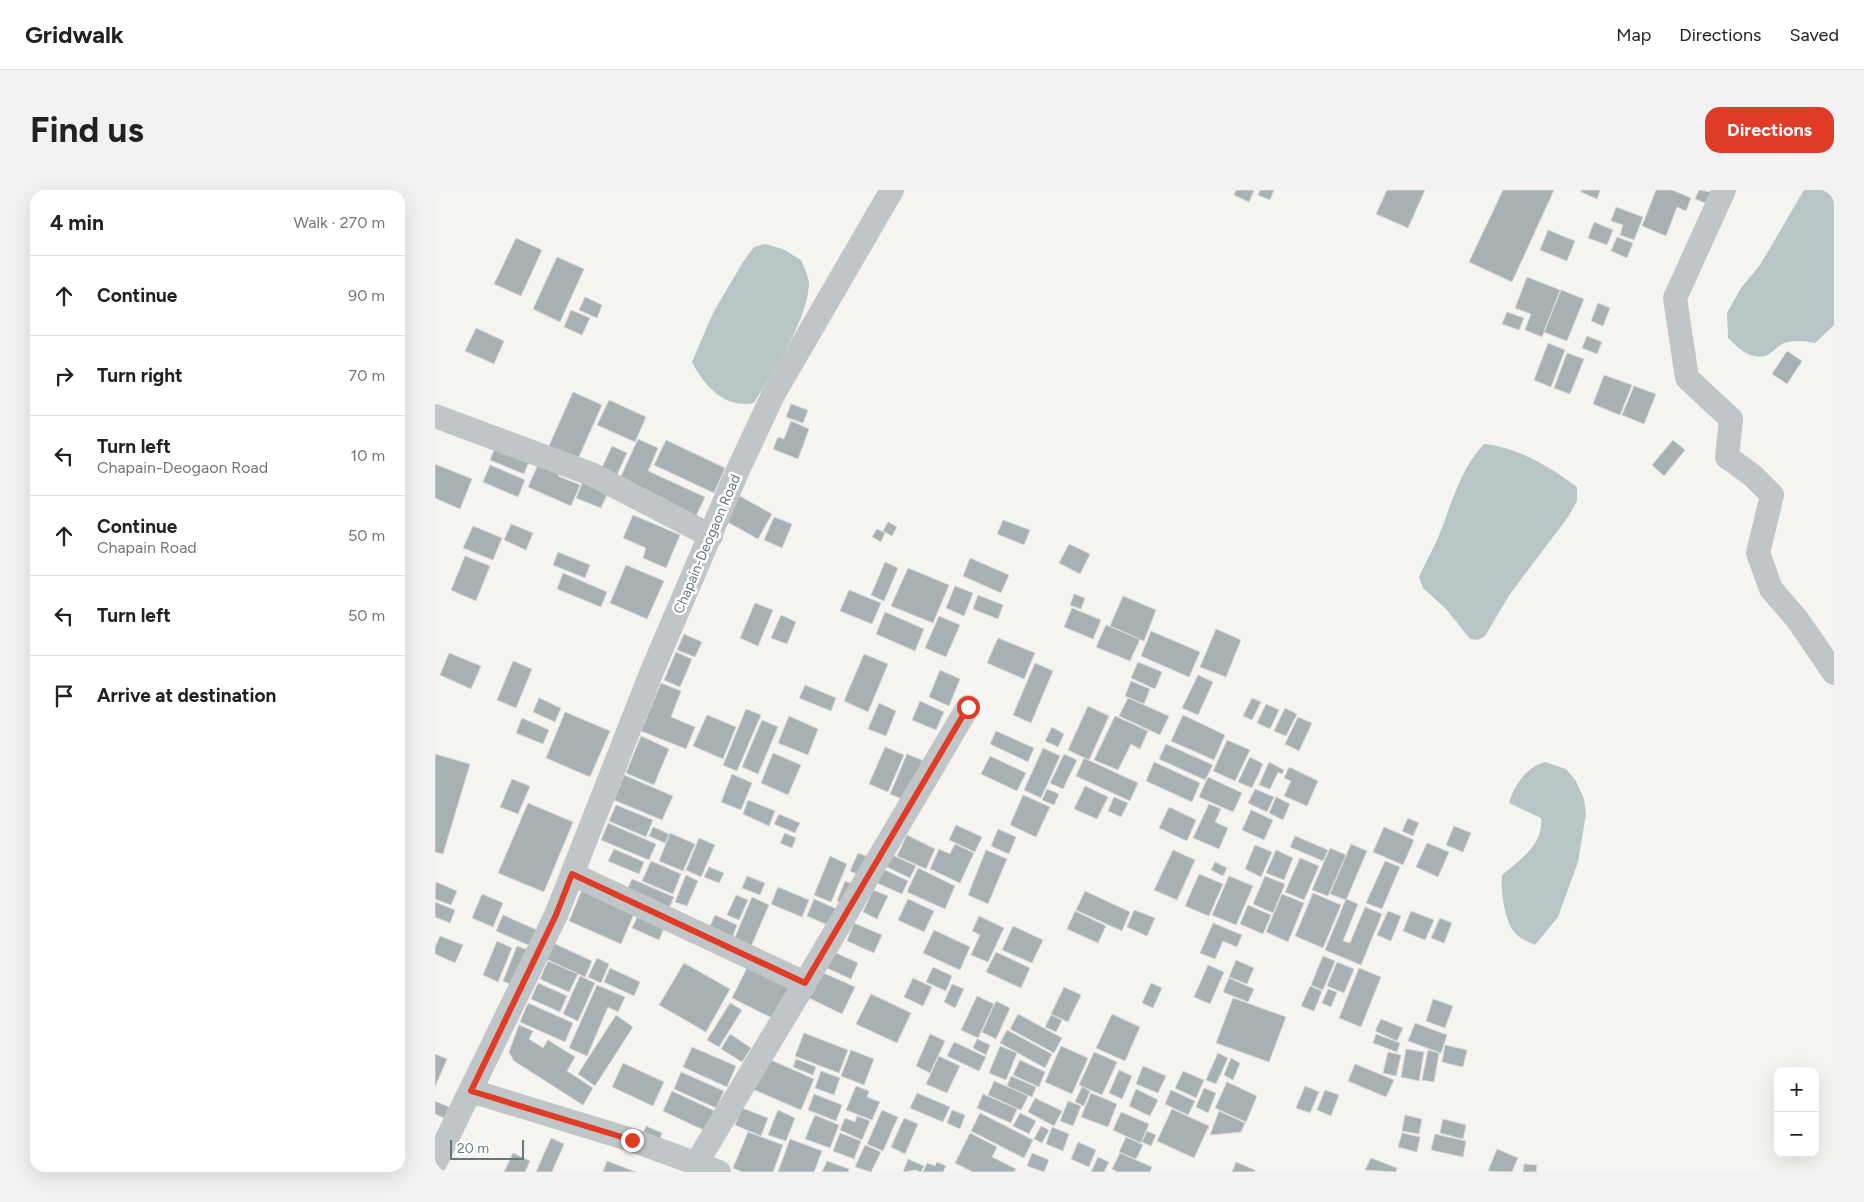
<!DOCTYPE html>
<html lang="en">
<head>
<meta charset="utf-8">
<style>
  :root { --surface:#fff; --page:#f2f2f2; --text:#202124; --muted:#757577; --line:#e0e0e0; --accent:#df3b27 }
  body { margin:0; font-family:Figtree,sans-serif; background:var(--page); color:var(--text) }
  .controls { position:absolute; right:15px; bottom:15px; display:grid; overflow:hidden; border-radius:10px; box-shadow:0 5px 20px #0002 }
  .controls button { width:45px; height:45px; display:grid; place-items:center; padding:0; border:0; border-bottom:1px solid var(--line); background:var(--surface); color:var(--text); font:25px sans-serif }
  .scale { position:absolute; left:15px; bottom:12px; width:74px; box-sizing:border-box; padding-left:5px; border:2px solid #647881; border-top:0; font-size:14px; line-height:18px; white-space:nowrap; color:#647881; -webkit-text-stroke:4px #fff; paint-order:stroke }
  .stop { position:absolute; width:15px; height:15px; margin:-11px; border:4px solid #df3b27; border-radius:50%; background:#fff }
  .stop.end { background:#df3b27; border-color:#fff; box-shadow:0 1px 5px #0008 }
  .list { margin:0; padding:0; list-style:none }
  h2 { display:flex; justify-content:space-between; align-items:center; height:65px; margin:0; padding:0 20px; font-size:21px }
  h2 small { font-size:16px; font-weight:400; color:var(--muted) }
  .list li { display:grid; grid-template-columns:32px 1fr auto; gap:15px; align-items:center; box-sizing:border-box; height:80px; padding:0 20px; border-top:1px solid var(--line) }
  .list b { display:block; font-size:19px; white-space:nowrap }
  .list p { margin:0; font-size:16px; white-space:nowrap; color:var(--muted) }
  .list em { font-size:16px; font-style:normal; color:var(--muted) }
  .icon { flex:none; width:28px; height:28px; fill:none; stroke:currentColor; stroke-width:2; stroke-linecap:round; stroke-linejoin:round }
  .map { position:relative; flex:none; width:1399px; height:982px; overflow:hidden; border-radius:15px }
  header { display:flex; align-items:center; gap:30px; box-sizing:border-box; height:70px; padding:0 25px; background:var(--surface); border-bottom:1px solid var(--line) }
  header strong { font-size:24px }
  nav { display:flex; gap:28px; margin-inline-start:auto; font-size:18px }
  .intro { display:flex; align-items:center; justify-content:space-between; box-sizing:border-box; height:120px; padding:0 30px }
  h1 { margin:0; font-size:35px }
  .button { padding:12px 22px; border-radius:15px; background:var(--accent); color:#fff; font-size:18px; font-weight:700 }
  main { display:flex; gap:30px; padding:0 30px }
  aside { flex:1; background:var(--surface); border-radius:15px; box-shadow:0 5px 20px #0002 }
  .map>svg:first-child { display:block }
  .water { fill:#b7c5c7 }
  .building { fill:#a7b1b4; stroke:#d6d6d4 }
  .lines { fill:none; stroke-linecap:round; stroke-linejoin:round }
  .minor { stroke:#c0c5c7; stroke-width:24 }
  .route { stroke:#df3b27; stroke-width:6 }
  .labels { text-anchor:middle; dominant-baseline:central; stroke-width:5; stroke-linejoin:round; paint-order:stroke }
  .street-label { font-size:14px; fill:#647881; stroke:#fff }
</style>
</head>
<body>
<header>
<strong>Gridwalk</strong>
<nav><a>Map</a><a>Directions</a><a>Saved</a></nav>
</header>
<div class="intro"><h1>Find us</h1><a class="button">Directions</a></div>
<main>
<aside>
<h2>4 min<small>Walk · 270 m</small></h2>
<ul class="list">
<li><svg class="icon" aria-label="ahead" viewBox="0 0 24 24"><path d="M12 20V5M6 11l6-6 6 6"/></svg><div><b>Continue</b></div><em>90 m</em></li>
<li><svg class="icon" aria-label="right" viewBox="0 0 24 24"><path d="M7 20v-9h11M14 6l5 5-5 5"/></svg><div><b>Turn right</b></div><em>70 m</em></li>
<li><svg class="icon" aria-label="left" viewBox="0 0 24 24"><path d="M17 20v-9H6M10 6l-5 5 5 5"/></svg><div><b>Turn left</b><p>Chapain-Deogaon Road</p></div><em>10 m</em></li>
<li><svg class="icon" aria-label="ahead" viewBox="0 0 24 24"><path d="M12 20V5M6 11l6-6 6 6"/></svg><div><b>Continue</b><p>Chapain Road</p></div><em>50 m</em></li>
<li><svg class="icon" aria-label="left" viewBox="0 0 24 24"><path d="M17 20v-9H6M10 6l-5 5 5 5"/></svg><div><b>Turn left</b></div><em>50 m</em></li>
<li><svg class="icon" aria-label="arrive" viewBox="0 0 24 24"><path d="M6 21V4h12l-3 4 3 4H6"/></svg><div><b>Arrive at destination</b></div></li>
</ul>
</aside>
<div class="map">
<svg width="1399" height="982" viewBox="0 0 1399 982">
  <rect width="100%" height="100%" fill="#f5f4f1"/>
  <path class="water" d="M1369,0H1399V135L1380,153C1370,151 1360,150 1349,153C1342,156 1337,164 1330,166C1315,170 1302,157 1293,148L1292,123L1306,98L1325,75Z
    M330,54L348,59L366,70C369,77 374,87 374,95C371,134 338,180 319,213C290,219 269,196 257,172L278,123L308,72L319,57Z
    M1049,254C1082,257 1116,277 1142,297V311L1133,327L1075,404L1050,446L1043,450L1035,449L1011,419L988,398L984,387C989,375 996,364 1001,352C1016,319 1023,281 1049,254Z
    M1110,572L1131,579L1141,591L1149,609L1151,624L1143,672L1123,727L1100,755C1093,752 1086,749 1080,743C1070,732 1065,699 1067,685C1085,670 1109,654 1106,628L1074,613C1079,596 1091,577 1110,572Z"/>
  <path class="building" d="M801,0H819L814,12L799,5Z
    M825,0H839L835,10L823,5Z
    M952,0H990L973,38L941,24Z
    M1068,0H1119L1077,92L1034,72Z
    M1146,0H1165L1162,9L1146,2Z
    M1221,0H1237L1256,8L1251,21L1242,17L1231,46L1207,36Z
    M1264,0L1281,3L1276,15L1260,9Z
    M1181,17L1208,27L1199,50L1185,45L1188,35L1176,31Z
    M1159,32L1178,40L1172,55L1153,48Z
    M1113,40L1140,51L1132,71L1105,60Z
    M1182,47L1198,53L1192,68L1176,61Z
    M81,48L107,60L86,106L59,94Z
    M122,67L149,79L125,132L98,119Z
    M1092,87L1125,100L1107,147L1090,140L1096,124L1080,118Z
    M1126,100L1149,109L1132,151L1109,142Z
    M150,107L167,115L162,128L144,120Z
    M1163,113L1175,118L1168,136L1156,131Z
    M136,120L155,128L147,145L129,137Z
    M1072,122L1089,128L1084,140L1067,134Z
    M41,138L69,151L59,174L30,161Z
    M1152,146L1167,152L1162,164L1147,158Z
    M1113,153L1130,160L1116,197L1099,190Z
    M1352,161L1367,171L1352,194L1337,184Z
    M1132,163L1149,169L1135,204L1119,198Z
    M1169,185L1197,195L1185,225L1158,214Z
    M1199,196L1221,204L1209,234L1187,225Z
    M138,202L167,215L142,271L113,258Z
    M174,210L211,227L200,252L162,235Z
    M356,214L373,220L368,233L351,227Z
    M356,231L374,239L363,269L338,259L343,247L349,249Z
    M203,249L223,258L213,281L270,307L259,330L182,295Z
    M231,250L290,278L279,303L219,275Z
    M1238,250L1250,260L1229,286L1217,275Z
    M61,255L95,269L89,284L55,270Z
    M177,256L192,263L179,291L164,284Z
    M106,268L127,277L123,286L145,295L136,316L93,297Z
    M0,274L37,289L25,319L0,308Z
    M55,275L90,290L83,307L48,292Z
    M149,289L174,300L166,318L141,308Z
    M303,305L337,324L323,349L289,330Z
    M198,325L245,345L231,378L208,368L211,358L188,348Z
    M339,327L357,334L347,358L329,350Z
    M568,330L595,340L589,355L562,344Z
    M453,332L462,337L457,346L448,341Z
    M76,334L98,343L91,360L69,350Z
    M38,336L67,348L58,370L28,358Z
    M442,339L450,343L446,352L437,347Z
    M634,354L655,364L645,384L624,373Z
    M123,362L155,375L150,388L118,375Z
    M30,366L55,376L41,411L16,400Z
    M535,368L574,385L566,403L528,386Z
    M450,372L463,378L449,411L436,405Z
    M191,375L229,391L212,429L175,413Z
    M473,378L514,395L498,433L456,416Z
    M128,383L172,402L166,417L122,399Z
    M520,396L538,403L529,426L511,418Z
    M414,400L446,413L437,434L405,421Z
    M639,404L650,408L646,419L635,415Z
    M543,405L568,415L563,429L538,419Z
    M688,406L721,420L709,451L675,436Z
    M320,413L338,420L323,456L305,448Z
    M637,418L666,430L658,449L629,437Z
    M450,422L489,439L480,461L441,444Z
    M346,425L361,432L352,454L336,448Z
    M504,426L525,435L511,467L490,458Z
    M671,435L705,449L695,471L661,457Z
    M781,439L806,450L791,487L765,477Z
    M716,441L765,462L754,487L706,466Z
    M249,444L267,452L260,467L242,460Z
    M563,448L600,463L589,489L552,473Z
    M241,462L257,469L245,497L229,490Z
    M14,463L46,476L36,499L5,485Z
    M429,464L453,474L433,522L409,511Z
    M78,471L97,479L81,518L62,510Z
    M703,472L727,482L720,499L696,488Z
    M600,473L618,481L596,533L578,525Z
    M505,480L525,489L514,516L494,507Z
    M763,485L778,492L763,525L747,518Z
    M696,491L715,499L709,514L690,506Z
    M226,493L246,501L236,527L260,537L251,559L206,541Z
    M370,495L401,508L396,521L364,508Z
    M104,508L126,518L120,532L98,522Z
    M693,508L734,526L725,545L684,526Z
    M817,508L826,512L817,530L808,526Z
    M485,511L509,522L501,540L477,530Z
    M444,513L461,521L451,546L433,539Z
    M831,514L844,520L835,539L822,533Z
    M653,516L674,526L654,570L633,560Z
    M850,518L862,524L851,546L839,541Z
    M311,519L326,525L302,581L288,575Z
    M130,522L175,541L155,587L111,568Z
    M272,525L301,537L288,569L258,556Z
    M748,525L790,545L779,570L736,551Z
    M354,526L383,539L373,565L343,553Z
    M680,526L713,541L705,559L696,554L683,580L659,570Z
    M863,527L877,533L864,561L850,554Z
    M87,528L114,540L108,554L81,543Z
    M327,530L343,537L323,584L307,577Z
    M617,537L629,544L623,557L610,551Z
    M561,541L599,558L593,572L555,554Z
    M206,546L234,559L219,595L191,583Z
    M792,550L815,560L800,591L778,581Z
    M731,554L778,575L770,590L724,569Z
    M450,557L469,565L453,602L434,594Z
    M608,558L625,566L606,608L589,600Z
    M338,563L366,575L353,605L326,593Z
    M0,564L35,574L8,664L0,662Z
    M472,564L489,571L472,611L455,604Z
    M629,564L642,570L628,599L615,593Z
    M555,566L591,583L582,601L546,584Z
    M815,567L828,574L817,598L803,592Z
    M649,568L703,593L695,611L641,586Z
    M719,572L765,593L757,612L711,591Z
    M834,572L849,580L847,584L843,582L835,599L824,595Z
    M854,577L883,591L872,616L849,606L856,591L849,588Z
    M297,584L317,593L306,620L286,612Z
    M189,585L238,606L227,630L179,610Z
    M773,587L807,603L798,622L764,607Z
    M77,589L95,596L83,624L65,617Z
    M650,596L673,607L662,629L639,619Z
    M612,599L624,604L619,615L607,610Z
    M820,599L839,607L832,622L813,613Z
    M588,605L615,617L601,647L575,635Z
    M679,607L693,613L686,627L673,621Z
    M841,607L855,614L848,630L834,623Z
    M313,610L340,621L334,636L308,624Z
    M93,613L138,632L109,702L63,683Z
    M774,614L786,619L780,632L793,638L784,659L758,648Z
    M181,615L218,630L211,647L174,631Z
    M734,617L761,630L752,651L724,638Z
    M816,620L838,630L829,650L807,640Z
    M344,624L365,633L360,643L339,634Z
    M973,628L984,633L978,646L967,641Z
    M173,633L221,654L214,670L166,650Z
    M521,635L547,647L540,662L514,650Z
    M1019,636L1036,643L1028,662L1011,655Z
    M218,637L234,644L230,653L214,646Z
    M949,637L979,650L968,675L938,662Z
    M563,639L581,647L574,664L556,656Z
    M235,643L260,654L248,681L224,671Z
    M350,643L361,648L357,658L345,653Z
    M472,645L500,659L491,679L462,666Z
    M860,646L893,660L888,671L855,657Z
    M264,648L280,655L266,687L251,680Z
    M992,653L1014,662L1003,687L981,677Z
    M520,654L539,663L525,693L495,679L504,659L515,664Z
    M916,654L932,661L911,710L895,704Z
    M820,655L837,662L826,687L810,679Z
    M895,658L911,665L893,706L877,700Z
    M179,659L209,672L204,684L173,671Z
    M551,660L572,669L553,714L533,705Z
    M738,660L760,670L742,710L719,700Z
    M841,660L858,668L849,690L831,683Z
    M423,663L436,668L428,687L415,681Z
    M457,665L481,676L475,688L452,677Z
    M395,666L412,674L396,712L379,705Z
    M865,668L884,676L869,710L850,702Z
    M216,671L246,684L238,704L207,691Z
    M950,671L965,677L947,719L931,713Z
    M780,672L792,678L788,686L776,680Z
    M274,677L289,683L284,693L269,687Z
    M483,678L520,696L510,719L472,702Z
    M448,679L473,691L467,704L442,693Z
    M764,684L788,694L774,726L750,716Z
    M251,685L263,691L252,716L240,712Z
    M312,686L330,693L325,705L307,698Z
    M794,686L818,696L801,735L777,725Z
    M830,686L850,694L838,723L818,714Z
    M197,689L239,707L232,723L190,705Z
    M410,691L422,696L413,716L402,711Z
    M1,692L22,701L16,715L0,709Z
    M149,695L202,717L186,754L134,731Z
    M343,697L374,710L367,727L336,714Z
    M438,700L453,706L442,729L428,722Z
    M650,701L695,722L687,741L641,720Z
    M878,703L906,715L888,758L860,746Z
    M47,704L68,713L58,737L37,728Z
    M847,704L869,713L853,752L831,742Z
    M301,705L313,710L304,730L292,725Z
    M317,707L334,715L315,759L298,752Z
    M379,709L404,720L397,737L372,726Z
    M473,709L499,721L489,742L463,730Z
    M911,709L923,714L908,751L915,753L930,717L947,724L926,775L890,760Z
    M0,712L20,720L15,733L0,727Z
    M813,715L836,725L828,744L805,734Z
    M699,720L720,728L712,746L692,737Z
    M640,721L671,736L663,753L632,739Z
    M953,721L966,726L956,751L942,745Z
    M976,721L999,730L990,750L968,741Z
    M204,723L231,734L224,750L197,738Z
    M68,725L104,741L98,757L61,741Z
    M280,725L302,735L296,751L273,741Z
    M544,726L569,738L553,772L536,765L545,745L537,741Z
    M1005,728L1017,733L1009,753L996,748Z
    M419,733L447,745L439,763L412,751Z
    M778,733L807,745L802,757L788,751L780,769L765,763Z
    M578,736L608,750L597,773L567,760Z
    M499,740L535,757L525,780L488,763Z
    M5,746L28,755L20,773L0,764V757Z
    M62,751L77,758L63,792L48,785Z
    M118,753L157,771L150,787L111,769Z
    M82,756L96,761L81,797L68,791Z
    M399,762L423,773L416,789L392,778Z
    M561,762L595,778L586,798L551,782Z
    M888,766L900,771L888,800L876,795Z
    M162,768L174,774L166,793L153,787Z
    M801,770L819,778L812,794L794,787Z
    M113,771L143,784L134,802L105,789Z
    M315,772L357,793L339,829L297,808Z
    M902,772L919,779L909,803L892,796Z
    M249,773L295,799L271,842L224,815Z
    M773,775L789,782L775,814L759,807Z
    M498,777L517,786L511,801L491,792Z
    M175,778L205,792L199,806L169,792Z
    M924,778L946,787L926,837L904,828Z
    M384,781L420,797L407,824L372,807Z
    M145,786L160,793L143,831L128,824Z
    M478,788L497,797L488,816L469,807Z
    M794,788L819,799L813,812L788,802Z
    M103,793L132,806L125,822L96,809Z
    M716,793L727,798L718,818L707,813Z
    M517,794L529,799L520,818L509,812Z
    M162,795L190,807L183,822L173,817L152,866L134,858Z
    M875,796L887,801L879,821L866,816Z
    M629,797L646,805L633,832L616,824Z
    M893,799L902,802L896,817L887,813Z
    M436,804L476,823L462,853L421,834Z
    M542,806L559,814L543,848L526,840Z
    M798,808L851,827L834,872L781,853Z
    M998,809L1018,816L1010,838L991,831Z
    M561,811L575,818L561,849L547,842Z
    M93,813L138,833L130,852L85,832Z
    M295,813L307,820L284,857L272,850Z
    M583,824L627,848L619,863L575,839Z
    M677,824L705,837L690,871L661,858Z
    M181,825L198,837L160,896L143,884Z
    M616,825L627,830L621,842L610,837Z
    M946,829L968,838L962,851L940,841Z
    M980,833L1012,845L1006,863L973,851Z
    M84,835L98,841L94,849L108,858L113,850L140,867L132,881L158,898L148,915L79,871L74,862Z
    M572,840L617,864L610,878L565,853Z
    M369,843L413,860L404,883L360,866Z
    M295,844L316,858L307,872L286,859Z
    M495,844L510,851L495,883L481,876Z
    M941,844L965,853L962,862L938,853Z
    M542,849L555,855L551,865L538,858Z
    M519,852L551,867L544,881L512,866Z
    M1010,855L1032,860L1028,877L1007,872Z
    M565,856L582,863L571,890L554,883Z
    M626,856L653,868L637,904L610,892Z
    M257,857L301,876L292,897L248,877Z
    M971,859L989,862L984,891L966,887Z
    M416,860L439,869L429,895L406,886Z
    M993,860L1004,863L999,892L987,890Z
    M659,862L682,872L667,905L644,895Z
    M953,862L966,865L961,886L948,883Z
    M783,863L793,868L781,894L771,890Z
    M0,864L12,869L0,897Z
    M504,866L525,876L512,903L491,894Z
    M329,867L379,889L366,920L315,898Z
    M796,868L805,873L798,890L789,885Z
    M361,869L381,877L378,885L358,877Z
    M585,870L610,882L604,897L578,885Z
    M188,873L229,892L218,916L177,897Z
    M920,874L959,890L951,907L913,891Z
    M708,876L731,886L723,903L701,894Z
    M684,880L697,886L687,909L674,903Z
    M386,881L405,888L399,905L380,898Z
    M748,881L769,890L761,908L740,898Z
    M246,882L289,901L281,918L239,899Z
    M576,886L601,897L597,907L572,896Z
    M559,891L593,906L586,920L553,905Z
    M792,892L822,906L811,932L780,918Z
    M421,896L434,901L432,907L445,912L437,930L411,920Z
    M870,896L884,902L875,923L861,918Z
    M647,897L655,901L649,916L640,912Z
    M769,898L781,903L773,923L761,917Z
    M701,899L723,910L715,926L694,916Z
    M736,900L760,911L753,925L730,914Z
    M890,900L904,905L896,926L882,920Z
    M237,901L284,923L275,943L228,921Z
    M482,903L515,917L508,932L475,918Z
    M656,903L682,914L673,937L646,927Z
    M379,904L407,915L401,931L373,920Z
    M548,904L582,919L576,933L542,918Z
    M600,908L627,921L619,936L593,922Z
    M0,911L14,917L9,928L0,924Z
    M633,911L646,916L638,936L625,931Z
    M307,918L333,928L326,946L300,935Z
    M737,919L774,936L759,968L722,951Z
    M343,920L360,928L351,951L333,945Z
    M447,920L463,927L448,961L432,954Z
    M517,920L530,925L525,939L512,933Z
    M784,921L810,933L806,942L775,945Z
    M686,922L714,934L706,953L678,940Z
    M545,923L598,950L589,968L536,941Z
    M585,923L601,931L594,944L578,936Z
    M380,925L404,935L395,958L370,949Z
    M970,925L987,929L984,944L967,941Z
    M422,926L435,931L427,950L405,940L410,928L420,932Z
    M469,928L483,934L470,964L456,957Z
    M1008,929L1031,935L1028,949L1005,943Z
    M211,936L227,943L221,958L205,951Z
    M606,936L614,940L607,953L599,949Z
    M617,937L634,944L628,961L611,954Z
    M712,941L721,945L716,956L707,952Z
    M313,942L348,955L338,982H307L298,978Z
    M405,943L426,951L419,969L398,961Z
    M535,943L562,957L557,967L581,979L579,982H538L520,973Z
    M967,943L985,947L982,962L963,957Z
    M1000,944L1031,951L1028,967L996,960Z
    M691,947L708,955L701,969L684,962Z
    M116,948L129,954L117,982H101Z
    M355,949L387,961L379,982H343Z
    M643,952L661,960L654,977L636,969Z
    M430,955L446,962L436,982L420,977Z
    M1062,959L1083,968L1077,982L1053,981Z
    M78,963L95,971L90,982H69Z
    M597,963L614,970L609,982L592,976Z
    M685,963L717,977L715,982H683L677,979Z
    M663,967L674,972L669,982H656Z
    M936,968L962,978L961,982L930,980Z
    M473,969L489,976L486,982L480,980L468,982Z
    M172,971L201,982H168Z
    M392,971L414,979L413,982H387Z
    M502,972L511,976L508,982H488L492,973L500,976Z
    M801,972L820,980L819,982H797Z
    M1089,974L1102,975L1101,982H1088Z"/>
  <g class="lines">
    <path class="minor" d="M1289,0L1240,108L1252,188L1296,229L1292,267L1317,285L1337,305L1323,363L1336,399L1362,429L1399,483
      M0,226L156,284L276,346
      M137,684L370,793L261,974
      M370,793L533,517
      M36,901L197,950L284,982
      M0,973L121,725L217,481L303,280L338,205L457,0"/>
  </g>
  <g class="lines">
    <path class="route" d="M197,950L36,901L121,725L137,684L370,793L533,517"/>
  </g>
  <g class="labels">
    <g class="street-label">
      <text transform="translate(272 354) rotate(-67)">Chapain-Deogaon Road</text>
    </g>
  </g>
</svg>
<div class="controls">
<button>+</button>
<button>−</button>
</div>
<div class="scale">20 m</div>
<div class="stop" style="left:533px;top:517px"></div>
<div class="stop end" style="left:197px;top:950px"></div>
</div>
</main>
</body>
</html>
